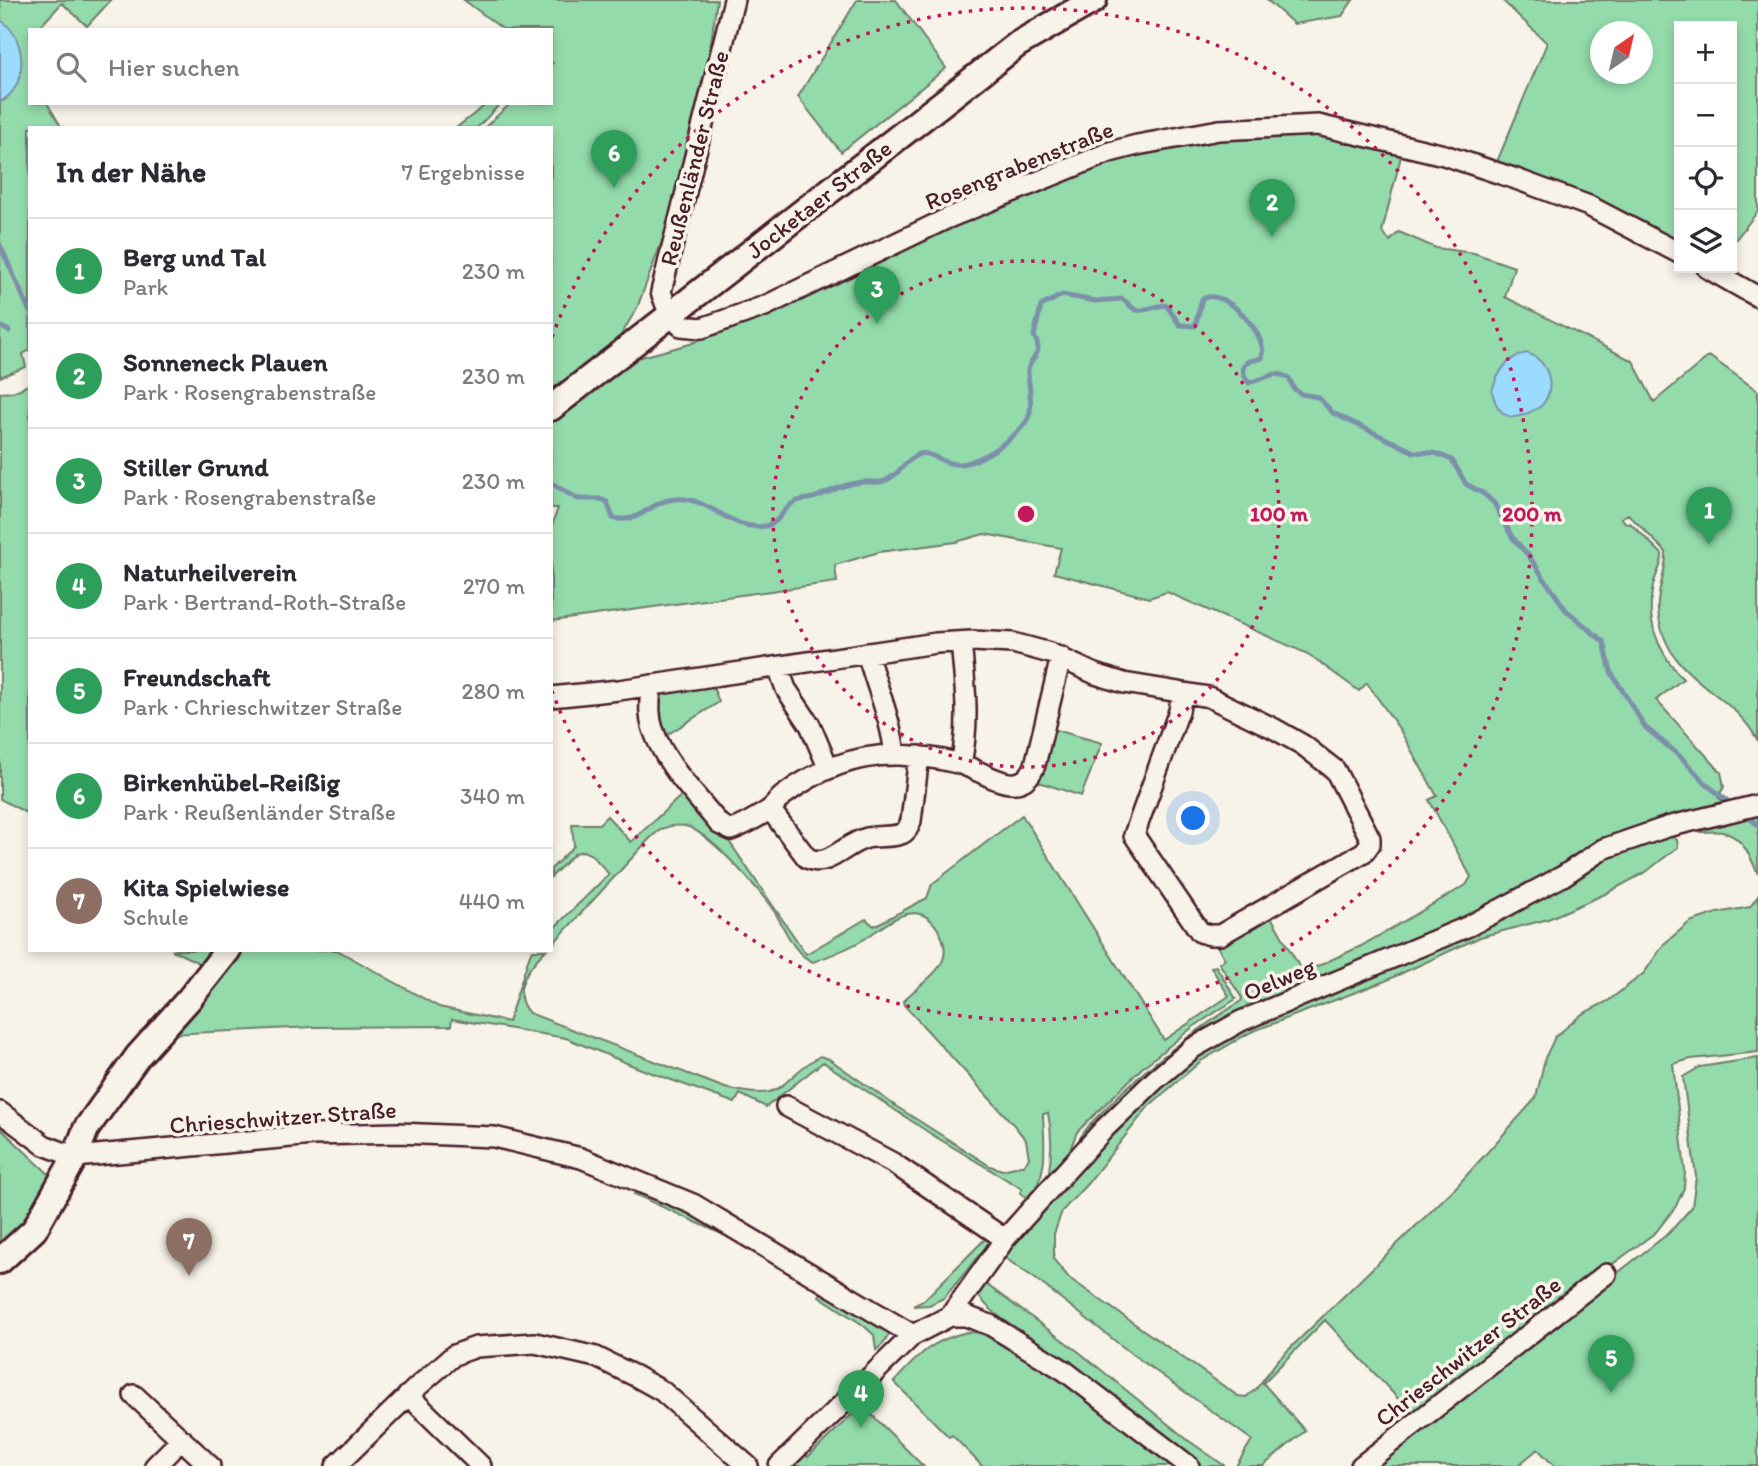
<!DOCTYPE html>
<html lang="de">
<head>
<meta charset="utf-8">
<style>
  :root { --surface:#fff; --page:#f7f7f7; --text:#2b2b33; --muted:#7c7c81; --line:#e1e1e2; --accent:#0f766e }
  body { margin:0; font-family:Itim,sans-serif; background:var(--page); color:var(--text) }
  .controls { position:absolute; right:21px; top:21px; display:grid; overflow:hidden; border-radius:0px; box-shadow:0 4px 10px #0003 }
  .controls button { width:63px; height:63px; display:grid; place-items:center; padding:0; border:0; border-bottom:2px solid var(--line); background:var(--surface); color:var(--text); font:35px sans-serif }
  .compass { position:absolute; left:1590px; top:21px; width:63px; height:63px; border-radius:50%; background:var(--surface); box-shadow:0 4px 10px #0003; rotate:34deg }
  .you { position:absolute; left:1194px; top:819px; width:24px; height:24px; margin:-18px; border:5px solid #fff; border-radius:50%; background:#1a73e8; box-shadow:0 0 0 10px #1a73e833 }
  .badge { display:grid; place-items:center; width:46px; height:46px; border-radius:50%; background:var(--accent); color:#fff; font-size:23px; font-weight:700 }
  .pin { position:absolute; translate:-50% -58px; filter:drop-shadow(0 2px 4px #0008) }
  .pin::after { content:''; position:absolute; top:37px; width:24px; height:21px; background:inherit; clip-path:polygon(0 0,100% 0,50% 100%) }
  .list { margin:0; padding:0; list-style:none }
  h2 { display:flex; justify-content:space-between; align-items:center; height:91px; margin:0; padding:0 28px; font-size:30px }
  h2 small { font-size:23px; font-weight:400; color:var(--muted) }
  .list li { display:grid; grid-template-columns:46px 1fr auto; gap:21px; align-items:center; box-sizing:border-box; height:105px; padding:0 28px; border-top:2px solid var(--line) }
  .list b { display:block; font-size:26px; white-space:nowrap }
  .list p { margin:0; font-size:23px; white-space:nowrap; color:var(--muted) }
  .list em { font-size:23px; font-style:normal; color:var(--muted) }
  .icon { flex:none; width:38px; height:38px; fill:none; stroke:currentColor; stroke-width:2; stroke-linecap:round; stroke-linejoin:round }
  .map { position:relative; flex:none; width:1758px; height:1466px; overflow:hidden }
  .search { position:absolute; background:var(--surface); box-shadow:0 4px 10px #0003; left:28px; top:28px; width:525px; height:77px; display:flex; align-items:center; gap:18px; box-sizing:border-box; padding:0 24px; border-radius:0px; color:var(--muted); font-size:26px }
  .panel { position:absolute; background:var(--surface); box-shadow:0 4px 10px #0003; left:28px; top:126px; width:525px; height:826px; border-radius:0px }
  .map>svg:first-child { display:block }
  .green { fill:#93dbab; stroke:#6e7d6b; stroke-width:2; fill-rule:evenodd }
  .water { fill:#9bdbfd; stroke:#7b90a9; stroke-width:2 }
  .lines { fill:none; stroke-linecap:round; stroke-linejoin:round }
  .stream { stroke:#7b90a9; stroke-width:5 }
  .minor-casing { stroke:#4a1f2b; stroke-width:24 }
  .tertiary-casing { stroke:#4a1f2b; stroke-width:30 }
  .minor { stroke:#f7f3e8; stroke-width:19 }
  .tertiary { stroke:#f7f3e8; stroke-width:24 }
  .ring { fill:none; stroke:#c2185b; stroke-width:3.5; stroke-dasharray:3.5 7 }
  .labels { text-anchor:middle; dominant-baseline:central; stroke-width:7; stroke-linejoin:round; paint-order:stroke }
  .street-label { font-size:24px; fill:#4a1f2b; stroke:#f7f3e8 }
  .centre { fill:#c2185b; stroke:#f7f3e8; stroke-width:3.5 }
  .ring-label { font-size:21px; text-anchor:middle; font-weight:bold; fill:#c2185b; stroke:#f7f3e8; stroke-width:7; stroke-linejoin:round; paint-order:stroke }
</style>
</head>
<body>
<div class="map">
<svg width="1758" height="1466" viewBox="0 0 1758 1466">
  <rect width="100%" height="100%" fill="#f7f3e8"/>
  <filter id="ink" filterUnits="userSpaceOnUse"><feTurbulence type="fractalNoise" baseFrequency=".0143" numOctaves="2"/><feDisplacementMap in="SourceGraphic" scale="14" xChannelSelector="R" yChannelSelector="G"/><feConvolveMatrix kernelMatrix="1 2 1 2 8 2 1 2 1" color-interpolation-filters="sRGB"/></filter>
  <g filter="url(#ink)">
    <path class="green" d="M0,0H111L87,26L62,3L37,30H30V103H47L62,128H30V350L23,354L26,367L0,377V102L6,99Z
      M464,0H717L702,106L669,222L637,308L621,335L609,345L610,349L551,393V128H484L511,103H551V65L553,63L551,61V30H504Z
      M857,0H896L946,68L841,152L798,97Z
      M1267,0H1353L1342,16L1294,24Z
      M1502,0H1758V211L1732,244V26H1679V244L1496,164L1547,43ZM1600,32H1642V74H1600Z
      M488,103H501L477,128H456Z
      M1321,134L1402,152L1382,232L1390,241L1399,232L1436,248L1474,253L1514,267L1505,297L1633,361L1654,402L1709,356L1758,391V741C1731,688 1666,683 1658,611C1656,591 1667,572 1666,552L1628,514L1621,518L1627,524L1630,523L1662,554C1663,565 1655,575 1653,586C1645,622 1659,653 1683,679L1656,700L1721,772L1724,787L1718,797L1727,805L1609,838L1458,921L1255,1008L1074,1151C1081,1131 1095,1119 1110,1104C1149,1064 1194,1032 1241,1001L1242,998L1219,963L1225,959L1217,946L1270,915L1303,973L1361,946L1466,885L1471,877L1429,800L1437,796L1400,730L1367,683L1359,691L1308,654L1167,592L1149,598L1054,573L1061,548L984,534L956,542L879,552L835,565L837,582L551,621V528L558,508H551V422L634,359L690,344L1013,200L1120,156L1218,135Z
      M30,384V815L0,799V393L13,392Z
      M705,684L713,687L719,702L665,736C659,721 656,709 663,694Z
      M1052,729L1102,743L1081,796L1039,782L1037,777Z
      M684,793L728,840L806,954L866,919L874,926L927,898L932,884L1022,815L1164,1040L1229,996L1211,967L1216,966L1236,999L1193,1027L1143,1067L1077,1132L1069,1152L1050,1173L1049,1171C1052,1152 1052,1132 1048,1113L1043,1114C1044,1142 1050,1178 1027,1198L1020,1193L1022,1189L931,1134L823,1062L766,1107L740,1094L735,1103L641,1069L566,1038L452,1019L451,1026L314,1027L170,1034L237,950H337L439,1007L508,1022L530,954L533,950H546C529,966 509,992 529,1013L725,1088C790,1103 773,1083 820,1056L829,1059L897,1107L990,1166L1002,1170L1024,1165L1029,1158L1026,1140L1013,1124L904,1005L903,1001C924,979 957,967 940,933C919,892 886,925 863,940C848,949 829,956 813,962C793,954 785,928 774,911C758,888 714,838 689,827C683,825 673,825 667,827C657,830 649,839 642,847L551,946V931L609,874L592,855L583,851L575,853L551,877V869L574,846L572,824H599L607,816L631,842Z
      M1758,813V874C1751,858 1742,836 1723,832C1717,831 1708,832 1701,832L1703,823Z
      M1668,833L1677,840L1678,847L1646,872L1605,894L1548,919L1480,937L1385,981L1251,1032L1201,1061L1149,1106L1087,1184L1062,1211L1054,1234V1260L1069,1278L1238,1396L1246,1397L1256,1389L1278,1360L1457,1186L1536,1098L1545,1058L1555,1037L1582,1014L1608,1001L1644,973L1664,944L1690,922L1717,913L1750,907L1758,896V1052L1691,1059L1673,1064L1685,1171L1684,1188L1676,1206L1656,1232L1514,1337L1415,1417L1325,1320L1263,1383L1305,1431L1263,1466H1236L1252,1440L1132,1354L1037,1280L1005,1258V1252L1051,1192L1202,1046L1608,854Z
      M172,950H210L201,964Z
      M1758,1058V1466H1554L1538,1449L1517,1466H1369L1669,1233L1692,1207L1696,1177L1683,1077L1700,1067Z
      M0,1128L51,1176L44,1198L13,1236L0,1246Z
      M636,1192L694,1213L729,1235L728,1237L634,1194Z
      M988,1236L993,1239L944,1298L929,1305L913,1306L923,1301Z
      M982,1284L987,1285L1079,1352L1189,1441L1225,1466H1201C1163,1436 1125,1405 1086,1376C1062,1358 985,1315 976,1291Z
      M823,1291L887,1328L890,1333L883,1344L876,1350L874,1335L863,1325L819,1296Z
      M967,1332L987,1333L1059,1371L1178,1466H982L952,1435L949,1437L894,1382C919,1355 930,1341 967,1332Z
      M862,1405L923,1466H788L802,1451L808,1457Z"/>
    <path class="water" d="M0,20C27,35 30,87 0,102Z
      M1526,353C1548,358 1558,389 1541,406C1537,409 1530,412 1526,414C1506,423 1496,410 1492,391C1498,372 1506,358 1526,353Z"/>
    <g class="lines">
      <path class="stream" d="M0,245L30,312
        M0,326L9,331
        M551,483L578,499H600L607,502L613,518C642,525 649,500 676,499C709,496 731,532 765,526C779,524 782,510 793,503C800,499 806,500 813,498C830,492 845,483 863,482C871,481 877,484 884,481C899,476 904,461 917,455C928,449 943,464 956,464C976,466 1022,435 1029,416C1033,405 1029,386 1028,374C1026,358 1046,357 1034,336L1041,306L1062,295L1095,301L1122,299C1127,302 1132,308 1136,310C1145,312 1156,305 1166,305L1180,325L1195,326L1202,299C1224,286 1269,334 1262,358L1247,362L1243,367L1244,375L1249,383L1275,374L1282,375L1289,378L1294,389L1301,394L1318,397L1333,413L1414,452L1435,453L1452,460L1466,484L1484,494L1494,503L1512,537L1528,555L1566,610L1604,642L1611,672L1645,727L1682,758L1705,783L1735,807
        M1743,813L1758,825"/>
      <defs>
        <path id="minor" d="M734,0L661,292L670,316L681,326L702,328L765,306L946,219L1110,152L1137,145L1219,130L1318,125L1444,155L1516,179L1589,206L1679,253
          M1707,268L1758,297
          M961,642C965,685 970,721 961,764
          M867,653C877,688 891,719 895,755
          M778,667L786,689L810,725L828,767
          M651,685C650,700 648,715 653,729C665,765 696,795 719,824L731,830C743,826 758,817 769,810C775,806 778,799 784,795C817,770 857,754 899,755C918,756 938,758 957,763C983,769 1020,804 1035,765L1061,657
          M551,697L619,690L936,643L972,641L1013,643L1050,653L1095,674L1124,683L1209,697L1273,728L1303,745L1335,770L1370,838V844L1364,852L1220,935H1210L1200,932L1134,835L1179,711L1182,694
          M770,809L807,858C829,869 845,843 867,838C878,835 891,838 901,834C907,832 909,826 911,821L919,756
          M786,1106L893,1163L1005,1239
          M0,1112L44,1145L75,1157L313,1135L398,1133L494,1137L581,1158L693,1204L913,1335
          M950,1316H966L990,1325L1065,1371L1189,1466
          M134,1395L210,1466
          M408,1395L481,1466
          M155,1466L182,1439
          M336,1466L416,1388L454,1355L476,1347L535,1343L596,1357L635,1376L662,1391L748,1466
          M779,1466L913,1335L950,1316L1005,1239L1046,1193L1105,1128L1155,1080L1193,1048L1241,1021L1469,926L1563,876L1603,849L1667,827L1758,805
          M1361,1466L1606,1274"/>
        <path id="tertiary" d="M551,408L1018,44L1094,0
          M0,1261L34,1230L75,1157L86,1129L138,1056L190,998L228,950"/>
      </defs>
      <use href="#minor" class="minor-casing"/>
      <use href="#tertiary" class="tertiary-casing"/>
      <use href="#minor" class="minor"/>
      <use href="#tertiary" class="tertiary"/>
    </g>
  </g>
  <g class="ring">
    <circle cx="1026" cy="514" r="253"/>
    <path d="M552 337A506 506 0 1 1 552 691"/>
  </g>
  <g class="labels">
    <g class="street-label">
      <text transform="translate(694 158) rotate(-76)">Reußenländer Straße</text>
      <text transform="translate(1019 165) rotate(-22)">Rosengrabenstraße</text>
      <text transform="translate(819 199) rotate(-38)">Jocketaer Straße</text>
      <text transform="translate(1279 979) rotate(-23)">Oelweg</text>
      <text transform="translate(283 1117) rotate(-4)">Chrieschwitzer Straße</text>
      <text transform="translate(1468 1351) rotate(-38)">Chrieschwitzer Straße</text>
    </g>
  </g>
  <circle cx="1026" cy="514" r="10" class="centre"/>
  <g class="ring-label">
    <text x="1279" y="521">100 m</text>
    <text x="1532" y="521">200 m</text>
  </g>
</svg>
<div class="controls">
<button>+</button>
<button>−</button>
<button><svg class="icon" aria-label="locate" viewBox="0 0 24 24"><circle cx="12" cy="12" r="6"/><path d="M12 2v4M12 18v4M2 12h4M18 12h4"/></svg></button>
<button><svg class="icon" aria-label="layers" viewBox="0 0 24 24"><path d="M12 4l9 5-9 5-9-5zM3 14l9 5 9-5"/></svg></button>
</div>
<svg class="compass" viewBox="-18 -18 36 36"><path d="M0-13l5 13h-10z" fill="#e53935"/><path d="M0 13l5-13h-10z" fill="#7c7c81"/></svg>
<div class="you"></div>
<div class="pin badge" style="left:1709px;top:545px;background:#2e9e5b">1</div>
<div class="pin badge" style="left:1272px;top:237px;background:#2e9e5b">2</div>
<div class="pin badge" style="left:877px;top:324px;background:#2e9e5b">3</div>
<div class="pin badge" style="left:861px;top:1428px;background:#2e9e5b">4</div>
<div class="pin badge" style="left:1611px;top:1393px;background:#2e9e5b">5</div>
<div class="pin badge" style="left:614px;top:188px;background:#2e9e5b">6</div>
<div class="pin badge" style="left:189px;top:1276px;background:#8d6e63">7</div>
<div class="search"><svg class="icon" aria-label="search" viewBox="0 0 24 24"><circle cx="10" cy="10" r="6"/><path d="M15 15l6 6"/></svg>Hier suchen</div>
<section class="panel">
<h2>In der Nähe<small>7 Ergebnisse</small></h2>
<ul class="list">
<li><span class="badge" style="background:#2e9e5b">1</span><div><b>Berg und Tal</b><p>Park</p></div><em>230 m</em></li>
<li><span class="badge" style="background:#2e9e5b">2</span><div><b>Sonneneck Plauen</b><p>Park · Rosengrabenstraße</p></div><em>230 m</em></li>
<li><span class="badge" style="background:#2e9e5b">3</span><div><b>Stiller Grund</b><p>Park · Rosengrabenstraße</p></div><em>230 m</em></li>
<li><span class="badge" style="background:#2e9e5b">4</span><div><b>Naturheilverein</b><p>Park · Bertrand-Roth-Straße</p></div><em>270 m</em></li>
<li><span class="badge" style="background:#2e9e5b">5</span><div><b>Freundschaft</b><p>Park · Chrieschwitzer Straße</p></div><em>280 m</em></li>
<li><span class="badge" style="background:#2e9e5b">6</span><div><b>Birkenhübel-Reißig</b><p>Park · Reußenländer Straße</p></div><em>340 m</em></li>
<li><span class="badge" style="background:#8d6e63">7</span><div><b>Kita Spielwiese</b><p>Schule</p></div><em>440 m</em></li>
</ul>
</section>
</div>
</body>
</html>
